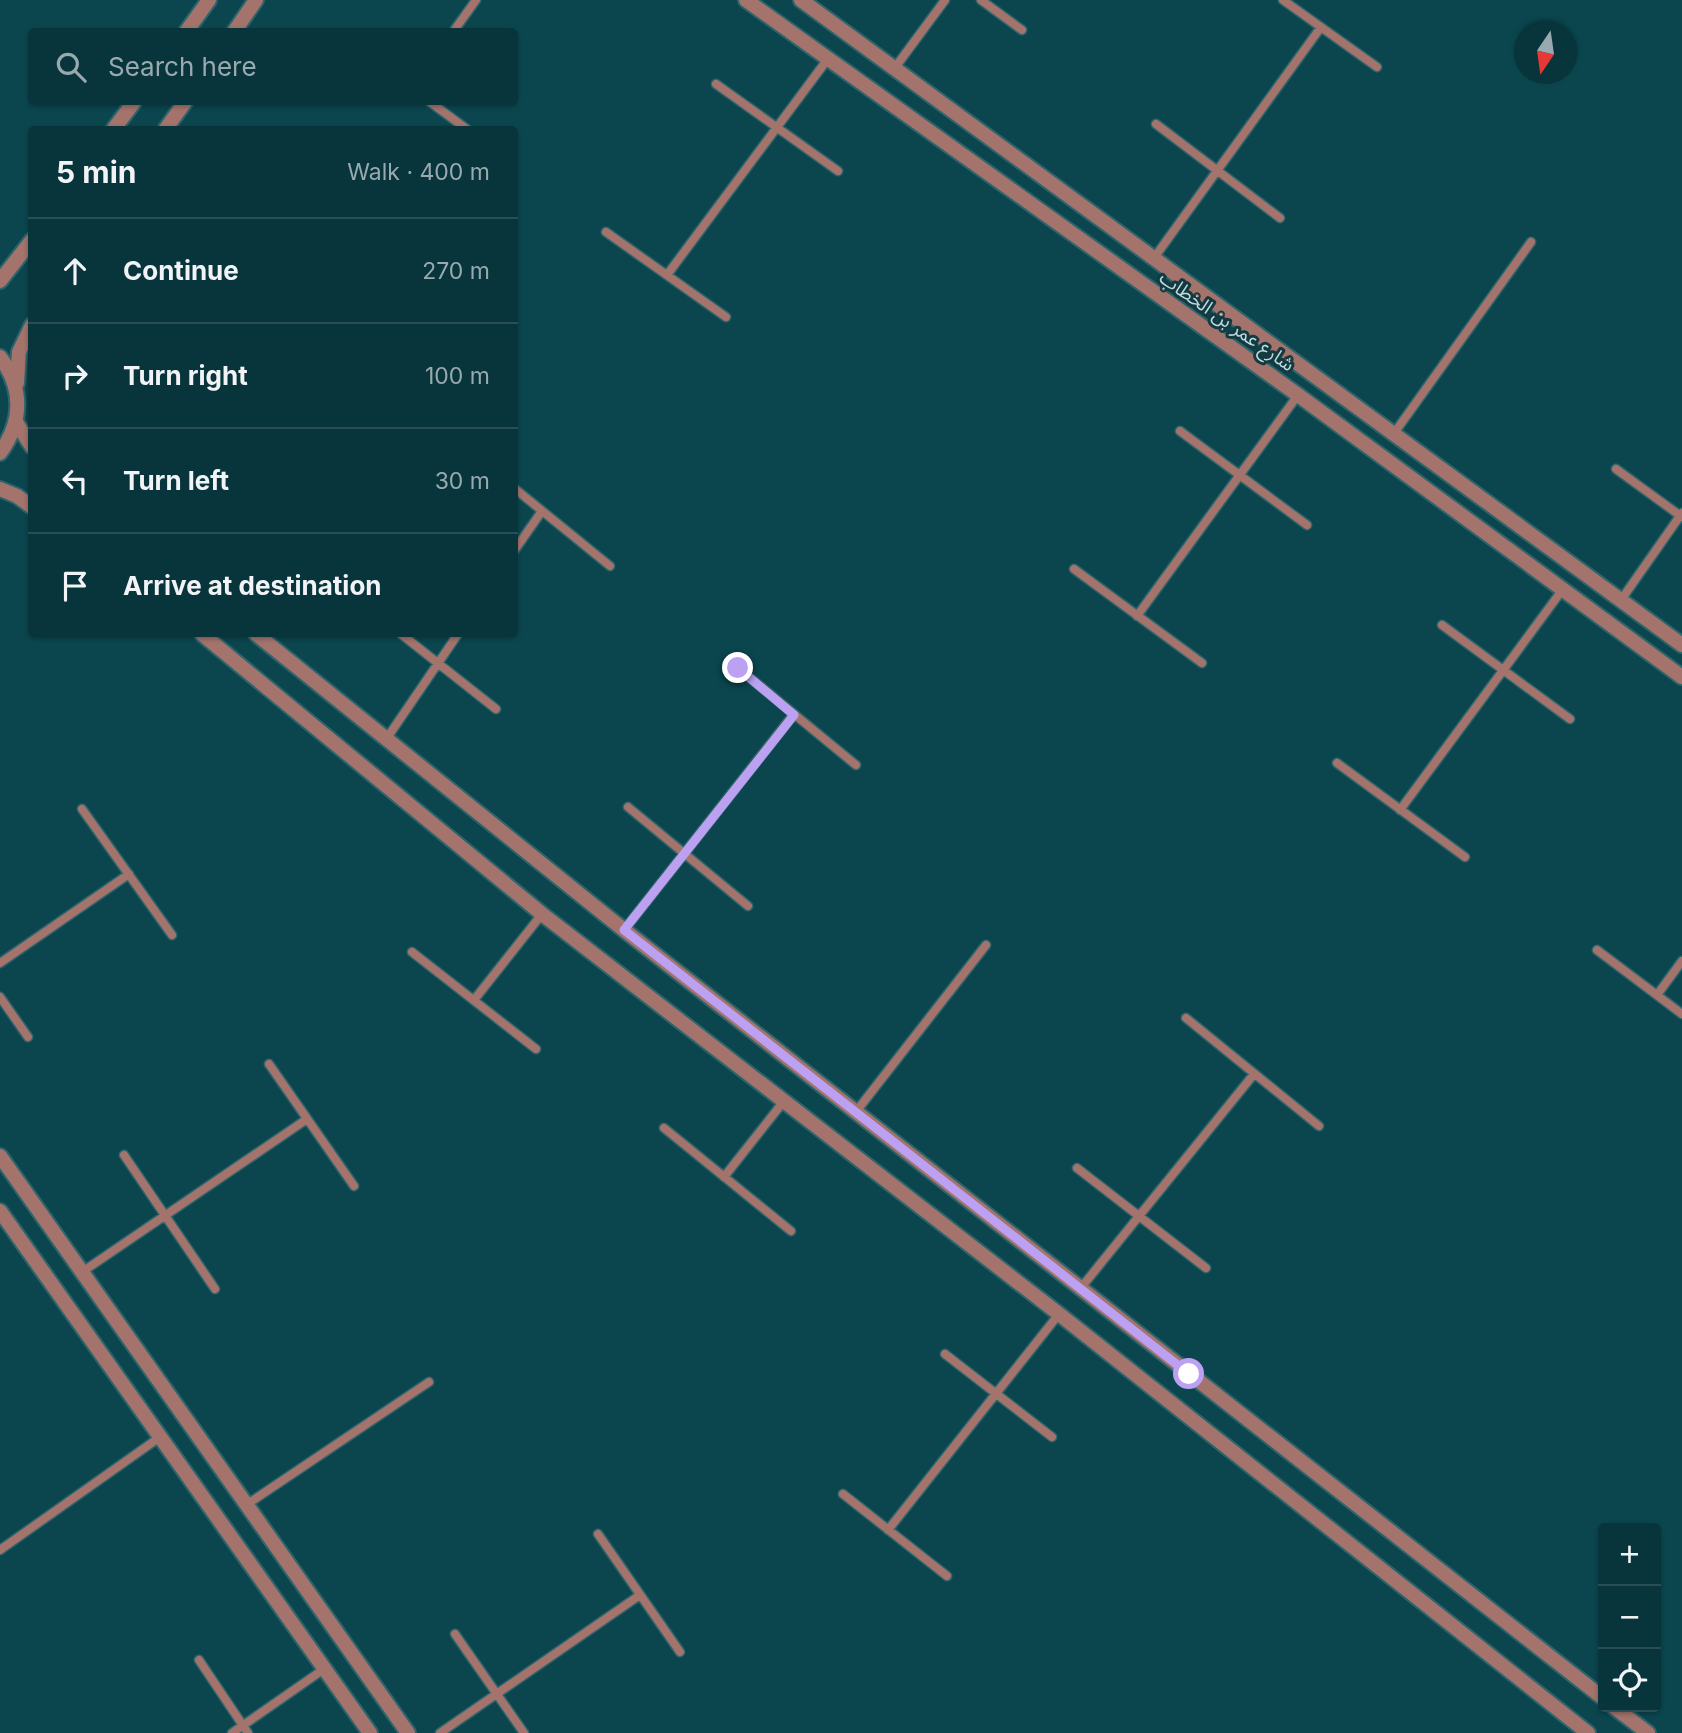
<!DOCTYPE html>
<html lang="en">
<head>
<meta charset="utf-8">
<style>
  :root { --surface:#08343b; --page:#113c42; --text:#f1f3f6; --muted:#98aaaf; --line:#294f55 }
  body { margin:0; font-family:Inter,"Noto Sans Arabic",sans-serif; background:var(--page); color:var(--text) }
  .controls { position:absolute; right:21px; bottom:21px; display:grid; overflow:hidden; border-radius:7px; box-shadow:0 2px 5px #0004 }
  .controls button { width:63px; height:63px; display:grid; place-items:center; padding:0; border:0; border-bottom:2px solid var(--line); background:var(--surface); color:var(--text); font:35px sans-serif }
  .compass { position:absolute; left:1514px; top:21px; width:63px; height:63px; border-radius:50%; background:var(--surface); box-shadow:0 2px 5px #0004; rotate:193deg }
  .stop { position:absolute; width:21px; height:21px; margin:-16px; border:5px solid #bca0f2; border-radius:50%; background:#fff }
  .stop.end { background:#bca0f2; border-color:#fff; box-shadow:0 2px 7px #0008 }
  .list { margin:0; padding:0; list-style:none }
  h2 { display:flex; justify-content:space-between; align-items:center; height:91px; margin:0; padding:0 28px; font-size:30px }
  h2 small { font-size:23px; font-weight:400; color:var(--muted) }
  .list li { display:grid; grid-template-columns:46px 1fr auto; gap:21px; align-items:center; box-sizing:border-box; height:105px; padding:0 28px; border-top:2px solid var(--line) }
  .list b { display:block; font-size:26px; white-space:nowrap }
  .list em { font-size:23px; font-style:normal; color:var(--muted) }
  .icon { flex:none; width:38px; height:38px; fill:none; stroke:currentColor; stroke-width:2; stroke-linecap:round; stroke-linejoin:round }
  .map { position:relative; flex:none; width:1682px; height:1733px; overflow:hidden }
  .search { position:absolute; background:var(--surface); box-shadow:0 2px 5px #0004; left:28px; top:28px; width:490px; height:77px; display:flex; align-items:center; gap:18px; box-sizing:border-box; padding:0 24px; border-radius:7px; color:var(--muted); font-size:26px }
  .panel { position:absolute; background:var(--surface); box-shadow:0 2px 5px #0004; left:28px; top:126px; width:490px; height:511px; border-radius:7px }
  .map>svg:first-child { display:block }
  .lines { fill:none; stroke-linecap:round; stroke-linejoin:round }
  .service-casing { stroke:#2e646c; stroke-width:11 }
  .minor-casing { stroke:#2e646c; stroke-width:18 }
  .service { stroke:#a4746c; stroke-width:8 }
  .minor { stroke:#a4746c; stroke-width:14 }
  .route { stroke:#bca0f2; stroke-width:9 }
  .labels { text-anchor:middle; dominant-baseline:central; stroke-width:6; stroke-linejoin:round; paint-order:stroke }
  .street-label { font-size:19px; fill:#b9dbe1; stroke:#143a40 }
</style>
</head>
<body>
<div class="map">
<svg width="1682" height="1733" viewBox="0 0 1682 1733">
  <rect width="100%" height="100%" fill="#0b464f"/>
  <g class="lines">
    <defs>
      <path id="service" d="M981,0L1022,30
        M1283,0L1377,67
        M453,32L476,0
        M894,69L945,0
        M716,84L838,171
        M430,102L468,130
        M1156,124L1280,218
        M606,232L726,317
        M1154,258L1321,27
        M667,275L827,60
        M1180,431L1307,525
        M1395,432L1531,242
        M1616,469L1682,517
        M514,488L610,566
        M514,551L542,511
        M1074,569L1202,663
        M1621,600L1682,513
        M1137,616L1298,395
        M1442,625L1570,719
        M401,634L496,709
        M738,668L856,765
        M387,738L458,634
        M1337,763L1465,857
        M628,807L748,906
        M82,809L172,935
        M1400,810L1563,589
        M624,930L794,714
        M1597,950L1682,1014
        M412,952L536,1049
        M0,963L129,874
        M1657,995L1682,961
        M0,997L28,1037
        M474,1000L542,914
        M1186,1018L1319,1126
        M269,1064L354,1186
        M855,1113L986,945
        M664,1128L791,1231
        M124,1155L215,1289
        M1077,1168L1206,1268
        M724,1177L784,1101
        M82,1272L307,1119
        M1080,1289L1254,1074
        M945,1354L1052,1437
        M843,1494L947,1576
        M246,1505L429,1382
        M888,1530L1059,1314
        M598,1534L680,1652
        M0,1550L160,1437
        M455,1634L524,1733
        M199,1660L248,1733
        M232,1733L324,1669
        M440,1733L640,1595"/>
      <path id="minor" d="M746,0L1298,395L1682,677
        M801,0L1682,645
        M186,32L209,0
        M234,32L256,0
        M113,130L134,102
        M165,130L185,102
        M0,281L32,240
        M0,357C23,388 23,421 0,453
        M17,383L19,352L32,325
        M16,422L32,447
        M0,489L17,496L32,507
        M202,634L542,914L1059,1314L1588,1733
        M256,634L624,930L1603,1698
        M0,1156L408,1733
        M0,1211L370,1733
        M1614,1707L1648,1733"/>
    </defs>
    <use href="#service" class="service-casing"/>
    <use href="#minor" class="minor-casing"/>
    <use href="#service" class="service"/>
    <use href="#minor" class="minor"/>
  </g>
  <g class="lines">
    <path class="route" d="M738,668L794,715L624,930L1189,1374"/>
  </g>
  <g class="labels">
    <g class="street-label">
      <text transform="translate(1227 321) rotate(35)">شارع عمر بن الخطاب</text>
    </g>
  </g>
</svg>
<div class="controls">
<button>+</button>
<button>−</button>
<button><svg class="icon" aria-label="locate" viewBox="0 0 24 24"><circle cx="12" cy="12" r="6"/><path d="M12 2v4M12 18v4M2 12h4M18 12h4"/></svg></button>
</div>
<svg class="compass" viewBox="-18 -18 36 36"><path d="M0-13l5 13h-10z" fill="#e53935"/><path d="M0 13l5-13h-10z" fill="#98aaaf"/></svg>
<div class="stop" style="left:1189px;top:1374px"></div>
<div class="stop end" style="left:738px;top:668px"></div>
<div class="search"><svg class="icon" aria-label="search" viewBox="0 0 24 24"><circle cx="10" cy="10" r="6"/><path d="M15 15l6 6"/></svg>Search here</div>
<section class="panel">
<h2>5 min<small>Walk · 400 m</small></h2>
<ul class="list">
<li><svg class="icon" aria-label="ahead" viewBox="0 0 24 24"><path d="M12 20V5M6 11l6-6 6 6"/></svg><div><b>Continue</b></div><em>270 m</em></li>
<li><svg class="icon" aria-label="right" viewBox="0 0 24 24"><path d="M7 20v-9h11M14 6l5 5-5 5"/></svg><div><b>Turn right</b></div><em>100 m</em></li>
<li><svg class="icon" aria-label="left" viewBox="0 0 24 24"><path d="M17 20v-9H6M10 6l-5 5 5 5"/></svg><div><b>Turn left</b></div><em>30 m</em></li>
<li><svg class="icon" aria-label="arrive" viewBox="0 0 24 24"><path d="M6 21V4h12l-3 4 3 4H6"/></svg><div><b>Arrive at destination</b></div></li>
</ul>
</section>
</div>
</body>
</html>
